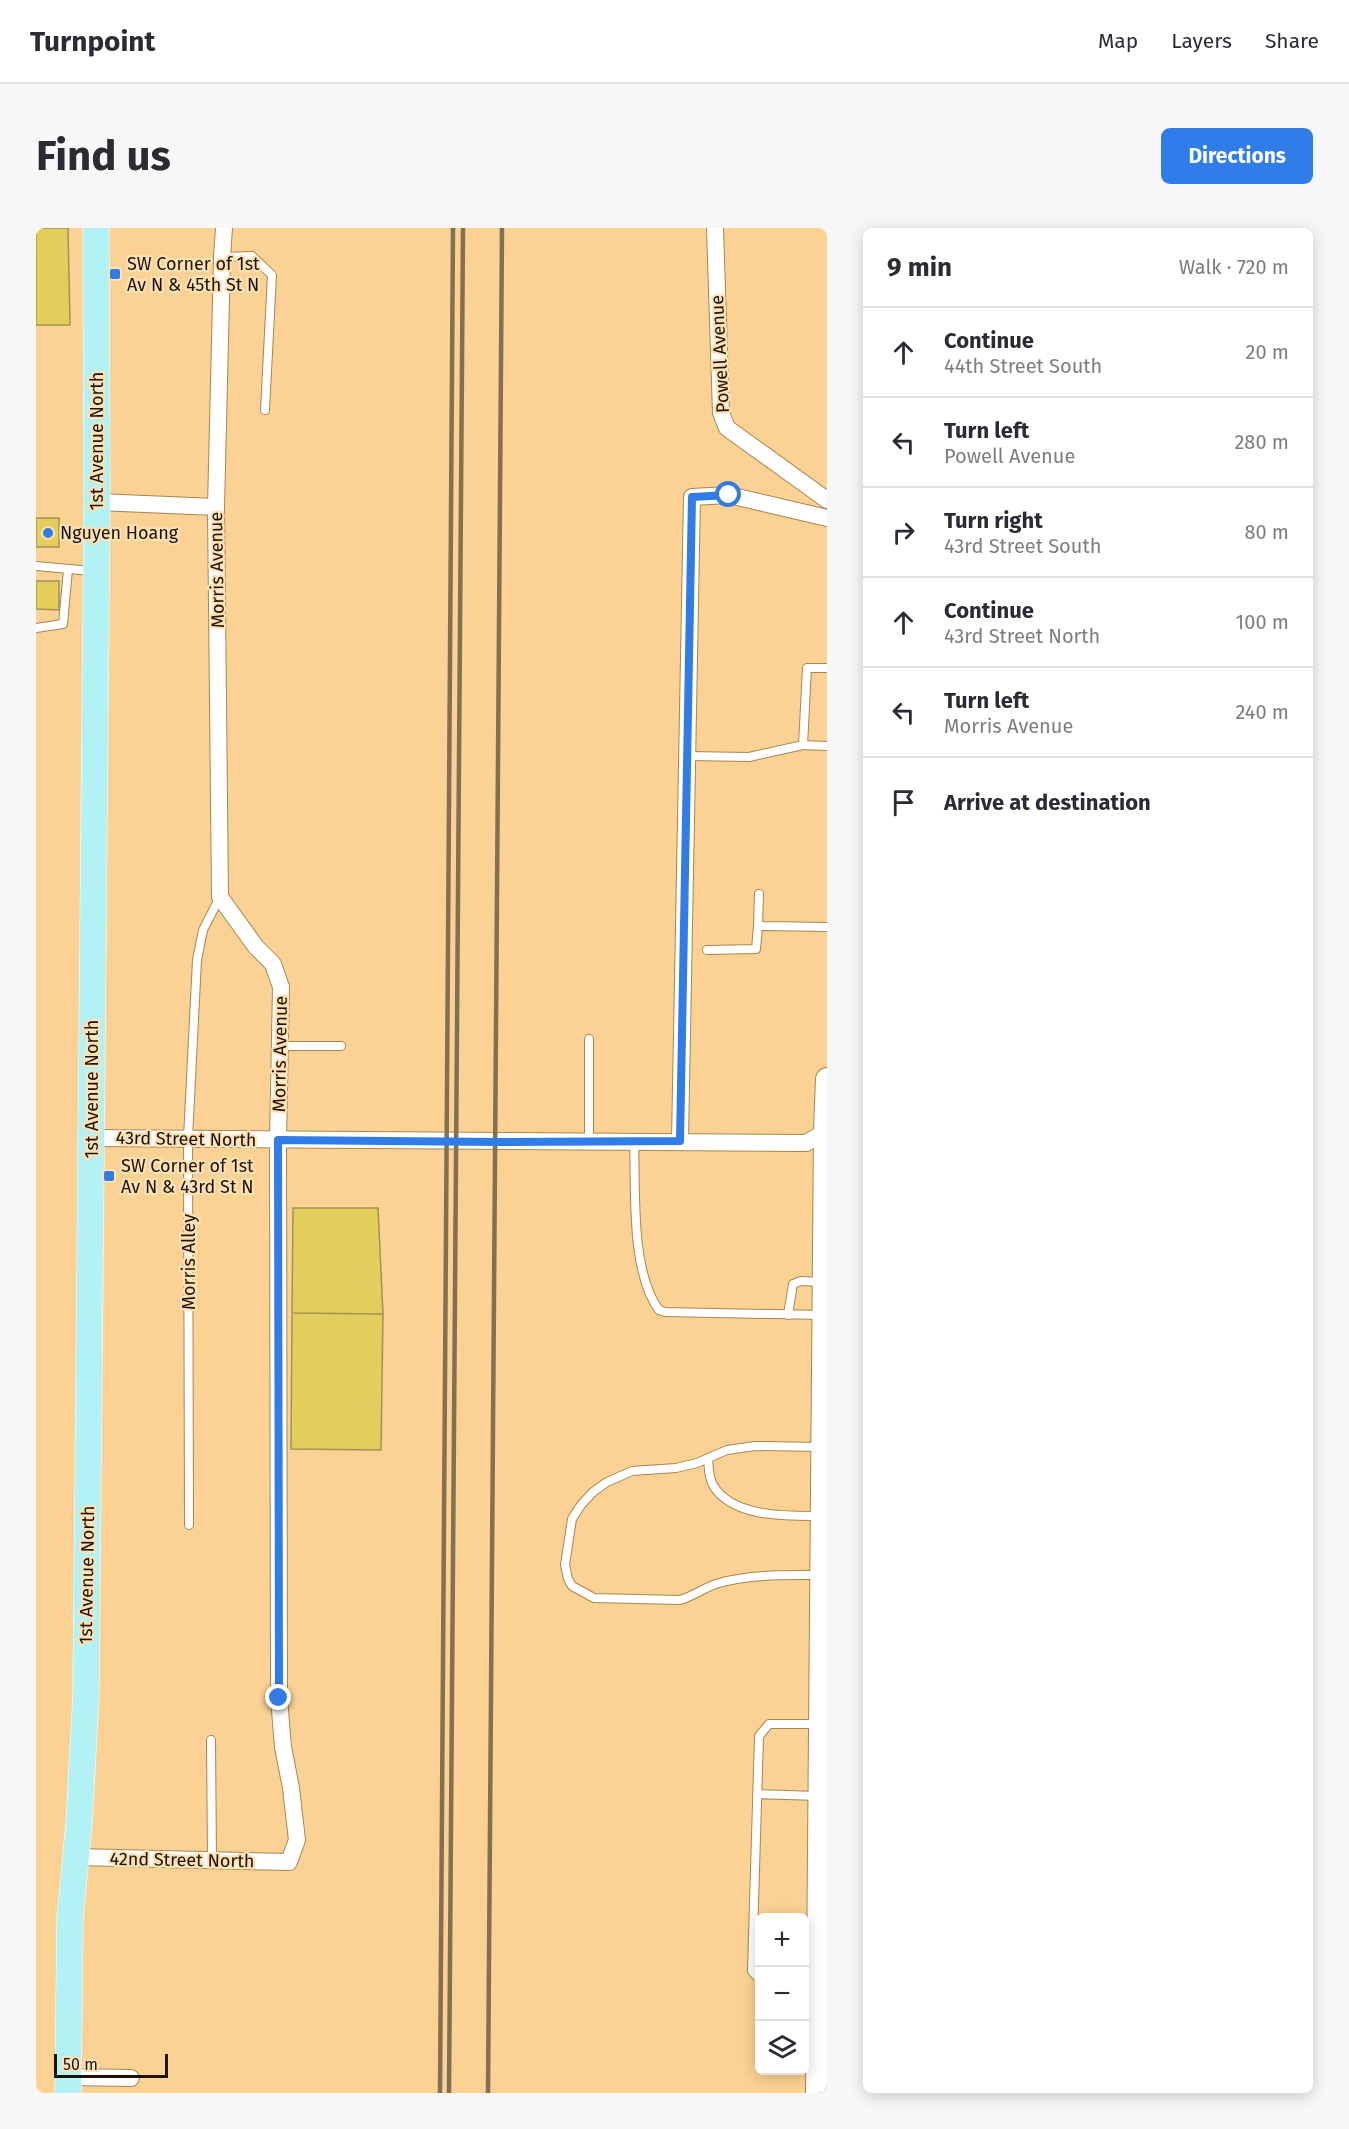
<!DOCTYPE html>
<html lang="en">
<head>
<meta charset="utf-8">
<style>
  :root { --surface:#fff; --page:#f7f7f7; --text:#2b2b33; --muted:#7c7c81; --line:#e1e1e2; --accent:#307ce8 }
  body { margin:0; font-family:"Fira Sans",sans-serif; background:var(--page); color:var(--text) }
  .controls { position:absolute; right:18px; bottom:18px; display:grid; overflow:hidden; border-radius:9px; box-shadow:0 3px 15px #0003 }
  .controls button { width:54px; height:54px; display:grid; place-items:center; padding:0; border:0; border-bottom:2px solid var(--line); background:var(--surface); color:var(--text); font:30px sans-serif }
  .scale { position:absolute; left:18px; bottom:15px; width:114px; box-sizing:border-box; padding-left:6px; border:3px solid #1d1100; border-top:0; font-size:16px; line-height:21px; white-space:nowrap; color:#1d1100; -webkit-text-stroke:4px #fee1b4; paint-order:stroke }
  .stop { position:absolute; width:18px; height:18px; margin:-14px; border:4px solid #307ce8; border-radius:50%; background:#fff }
  .stop.end { background:#307ce8; border-color:#fff; box-shadow:0 2px 6px #0008 }
  .list { margin:0; padding:0; list-style:none }
  h2 { display:flex; justify-content:space-between; align-items:center; height:78px; margin:0; padding:0 24px; font-size:26px }
  h2 small { font-size:20px; font-weight:400; color:var(--muted) }
  .list li { display:grid; grid-template-columns:39px 1fr auto; gap:18px; align-items:center; box-sizing:border-box; height:90px; padding:0 24px; border-top:2px solid var(--line) }
  .list b { display:block; font-size:22px; white-space:nowrap }
  .list p { margin:0; font-size:20px; white-space:nowrap; color:var(--muted) }
  .list em { font-size:20px; font-style:normal; color:var(--muted) }
  .icon { flex:none; width:33px; height:33px; fill:none; stroke:currentColor; stroke-width:2; stroke-linecap:round; stroke-linejoin:round }
  .map { position:relative; flex:none; width:791px; height:1865px; overflow:hidden; border-radius:9px }
  header { display:flex; align-items:center; gap:36px; box-sizing:border-box; height:84px; padding:0 30px; background:var(--surface); border-bottom:2px solid var(--line) }
  header strong { font-size:28px }
  nav { display:flex; gap:33px; margin-inline-start:auto; font-size:21px }
  .intro { display:flex; align-items:center; justify-content:space-between; box-sizing:border-box; height:144px; padding:0 36px }
  h1 { margin:0; font-size:42px }
  .button { padding:15px 27px; border-radius:9px; background:var(--accent); color:#fff; font-size:21px; font-weight:700 }
  main { display:flex; gap:36px; padding:0 36px }
  aside { flex:1; background:var(--surface); border-radius:9px; box-shadow:0 3px 15px #0003 }
  .map>svg:first-child { display:block }
  .built { fill:#fbd293; fill-rule:evenodd }
  .building { fill:#e3cd5b; stroke:#a09356; stroke-width:1.5 }
  .lines { fill:none; stroke-linecap:round; stroke-linejoin:round }
  .lane-casing { stroke:#a88650; stroke-width:10 }
  .street-casing { stroke:#a88650; stroke-width:18 }
  .secondary-casing { stroke:#a88650; stroke-width:24 }
  .primary-casing { stroke:#fff; stroke-width:27 }
  .lane { stroke:#fff; stroke-width:8 }
  .street { stroke:#fff; stroke-width:16 }
  .secondary { stroke:#fff; stroke-width:22 }
  .primary { stroke:#b2f2f4; stroke-width:26 }
  .rail { stroke:#836f51; stroke-width:4.5 }
  .route { stroke:#307ce8; stroke-width:8 }
  .poi-dot { fill:#307ce8; stroke:#fee1b4; stroke-width:2 }
  .labels { text-anchor:middle; dominant-baseline:central; stroke-width:4.5; stroke-linejoin:round; paint-order:stroke }
  .poi-label { font-size:18px; fill:#1d1100; stroke:#fee1b4; text-anchor:start }
  .street-label { font-size:18px; fill:#1d1100; stroke:#fee1b4 }
</style>
</head>
<body>
<header>
<strong>Turnpoint</strong>
<nav><a>Map</a><a>Layers</a><a>Share</a></nav>
</header>
<div class="intro"><h1>Find us</h1><a class="button">Directions</a></div>
<main>
<div class="map">
<svg width="791" height="1865" viewBox="0 0 791 1865">
  <rect width="100%" height="100%" fill="#fee1b4"/>
  <path class="built" d="M0,0H791V1865H0ZM724,1690H768V1842H724Z"/>
  <path class="building" d="M0,0H32L34,97H0Z
    M0,290H23V319H0Z
    M0,353H23V382L0,381Z
    M257,980H342L347,1086L256,1085Z
    M256,1085L347,1086L345,1222L255,1221Z"/>
  <g class="lines">
    <defs>
      <path id="lane" d="M186,29L216,28L236,47L229,182
        M0,338L56,343
        M0,400L27,396L32,341
        M791,440H771L767,517L791,518
        M651,528L713,529L767,517
        M722,698L723,666
        M671,722L720,721L722,698L791,699
        M244,818H305
        M553,913V811
        M598,913C600,961 594,1043 623,1082L629,1084L787,1087
        M752,1087L757,1056L765,1053L786,1054
        M672,1230C673,1239 672,1248 677,1257C696,1290 752,1288 785,1288
        M153,1297L152,910L161,732L167,702L184,669
        M783,1347C750,1347 715,1346 683,1355C669,1359 658,1368 644,1372L558,1370L536,1358L532,1351L529,1337L536,1291L545,1277L557,1264L571,1254L596,1243L640,1240L661,1235L691,1222L719,1218L786,1219
        M175,1512L176,1632
        M721,1566L783,1568
        M724,1752L716,1743L723,1508L733,1496H784"/>
      <path id="street" d="M679,0L685,185L691,200L791,272
        M61,274L180,279
        M56,910L770,915L791,903
        M644,913L656,269L693,267L791,290
        M40,1629L253,1634L261,1612L255,1560L247,1519L243,1470L242,912L245,759L237,736L220,719L184,669L180,279L186,29L188,0
        M33,1849L95,1850"/>
      <path id="secondary" d="M781,1865L789,903L791,851"/>
      <path id="primary" d="M32,1865L34,1690L43,1596L50,1468L61,274L60,0"/>
    </defs>
    <use href="#lane" class="lane-casing"/>
    <use href="#street" class="street-casing"/>
    <use href="#secondary" class="secondary-casing"/>
    <use href="#primary" class="primary-casing"/>
    <use href="#lane" class="lane"/>
    <use href="#street" class="street"/>
    <use href="#secondary" class="secondary"/>
    <use href="#primary" class="primary"/>
    <path class="rail" d="M404,1865L417,0
      M413,1865L427,0
      M452,1865L466,0"/>
  </g>
  <g class="lines">
    <path class="route" d="M243,1470L242,912L460,914L644,913L656,269L693,267"/>
  </g>
  <g class="poi-dot">
    <rect x="73" y="40" width="12" height="12" rx="3"/>
    <circle cx="12" cy="305" r="6"/>
    <rect x="67" y="942" width="12" height="12" rx="3"/>
  </g>
  <g class="labels">
    <g class="poi-label">
      <text x="91" y="36">SW Corner of 1st<tspan x="91" dy="21">Av N &amp; 45th St N</tspan></text>
      <text x="24" y="305">Nguyen Hoang</text>
      <text x="85" y="938">SW Corner of 1st<tspan x="85" dy="21">Av N &amp; 43rd St N</tspan></text>
    </g>
    <g class="street-label">
      <text transform="translate(684 126) rotate(-93)">Powell Avenue</text>
      <text transform="translate(61 213) rotate(-90)">1st Avenue North</text>
      <text transform="translate(181 342) rotate(-91)">Morris Avenue</text>
      <text transform="translate(244 826) rotate(-89)">Morris Avenue</text>
      <text transform="translate(56 861) rotate(-90)">1st Avenue North</text>
      <text transform="translate(150 911) rotate(1)">43rd Street North</text>
      <text transform="translate(153 1034) rotate(-90)">Morris Alley</text>
      <text transform="translate(51 1347) rotate(-89)">1st Avenue North</text>
      <text transform="translate(146 1632) rotate(1)">42nd Street North</text>
    </g>
  </g>
</svg>
<div class="controls">
<button>+</button>
<button>−</button>
<button><svg class="icon" aria-label="layers" viewBox="0 0 24 24"><path d="M12 4l9 5-9 5-9-5zM3 14l9 5 9-5"/></svg></button>
</div>
<div class="scale">50 m</div>
<div class="stop" style="left:693px;top:267px"></div>
<div class="stop end" style="left:243px;top:1470px"></div>
</div>
<aside>
<h2>9 min<small>Walk · 720 m</small></h2>
<ul class="list">
<li><svg class="icon" aria-label="ahead" viewBox="0 0 24 24"><path d="M12 20V5M6 11l6-6 6 6"/></svg><div><b>Continue</b><p>44th Street South</p></div><em>20 m</em></li>
<li><svg class="icon" aria-label="left" viewBox="0 0 24 24"><path d="M17 20v-9H6M10 6l-5 5 5 5"/></svg><div><b>Turn left</b><p>Powell Avenue</p></div><em>280 m</em></li>
<li><svg class="icon" aria-label="right" viewBox="0 0 24 24"><path d="M7 20v-9h11M14 6l5 5-5 5"/></svg><div><b>Turn right</b><p>43rd Street South</p></div><em>80 m</em></li>
<li><svg class="icon" aria-label="ahead" viewBox="0 0 24 24"><path d="M12 20V5M6 11l6-6 6 6"/></svg><div><b>Continue</b><p>43rd Street North</p></div><em>100 m</em></li>
<li><svg class="icon" aria-label="left" viewBox="0 0 24 24"><path d="M17 20v-9H6M10 6l-5 5 5 5"/></svg><div><b>Turn left</b><p>Morris Avenue</p></div><em>240 m</em></li>
<li><svg class="icon" aria-label="arrive" viewBox="0 0 24 24"><path d="M6 21V4h12l-3 4 3 4H6"/></svg><div><b>Arrive at destination</b></div></li>
</ul>
</aside>
</main>
</body>
</html>
